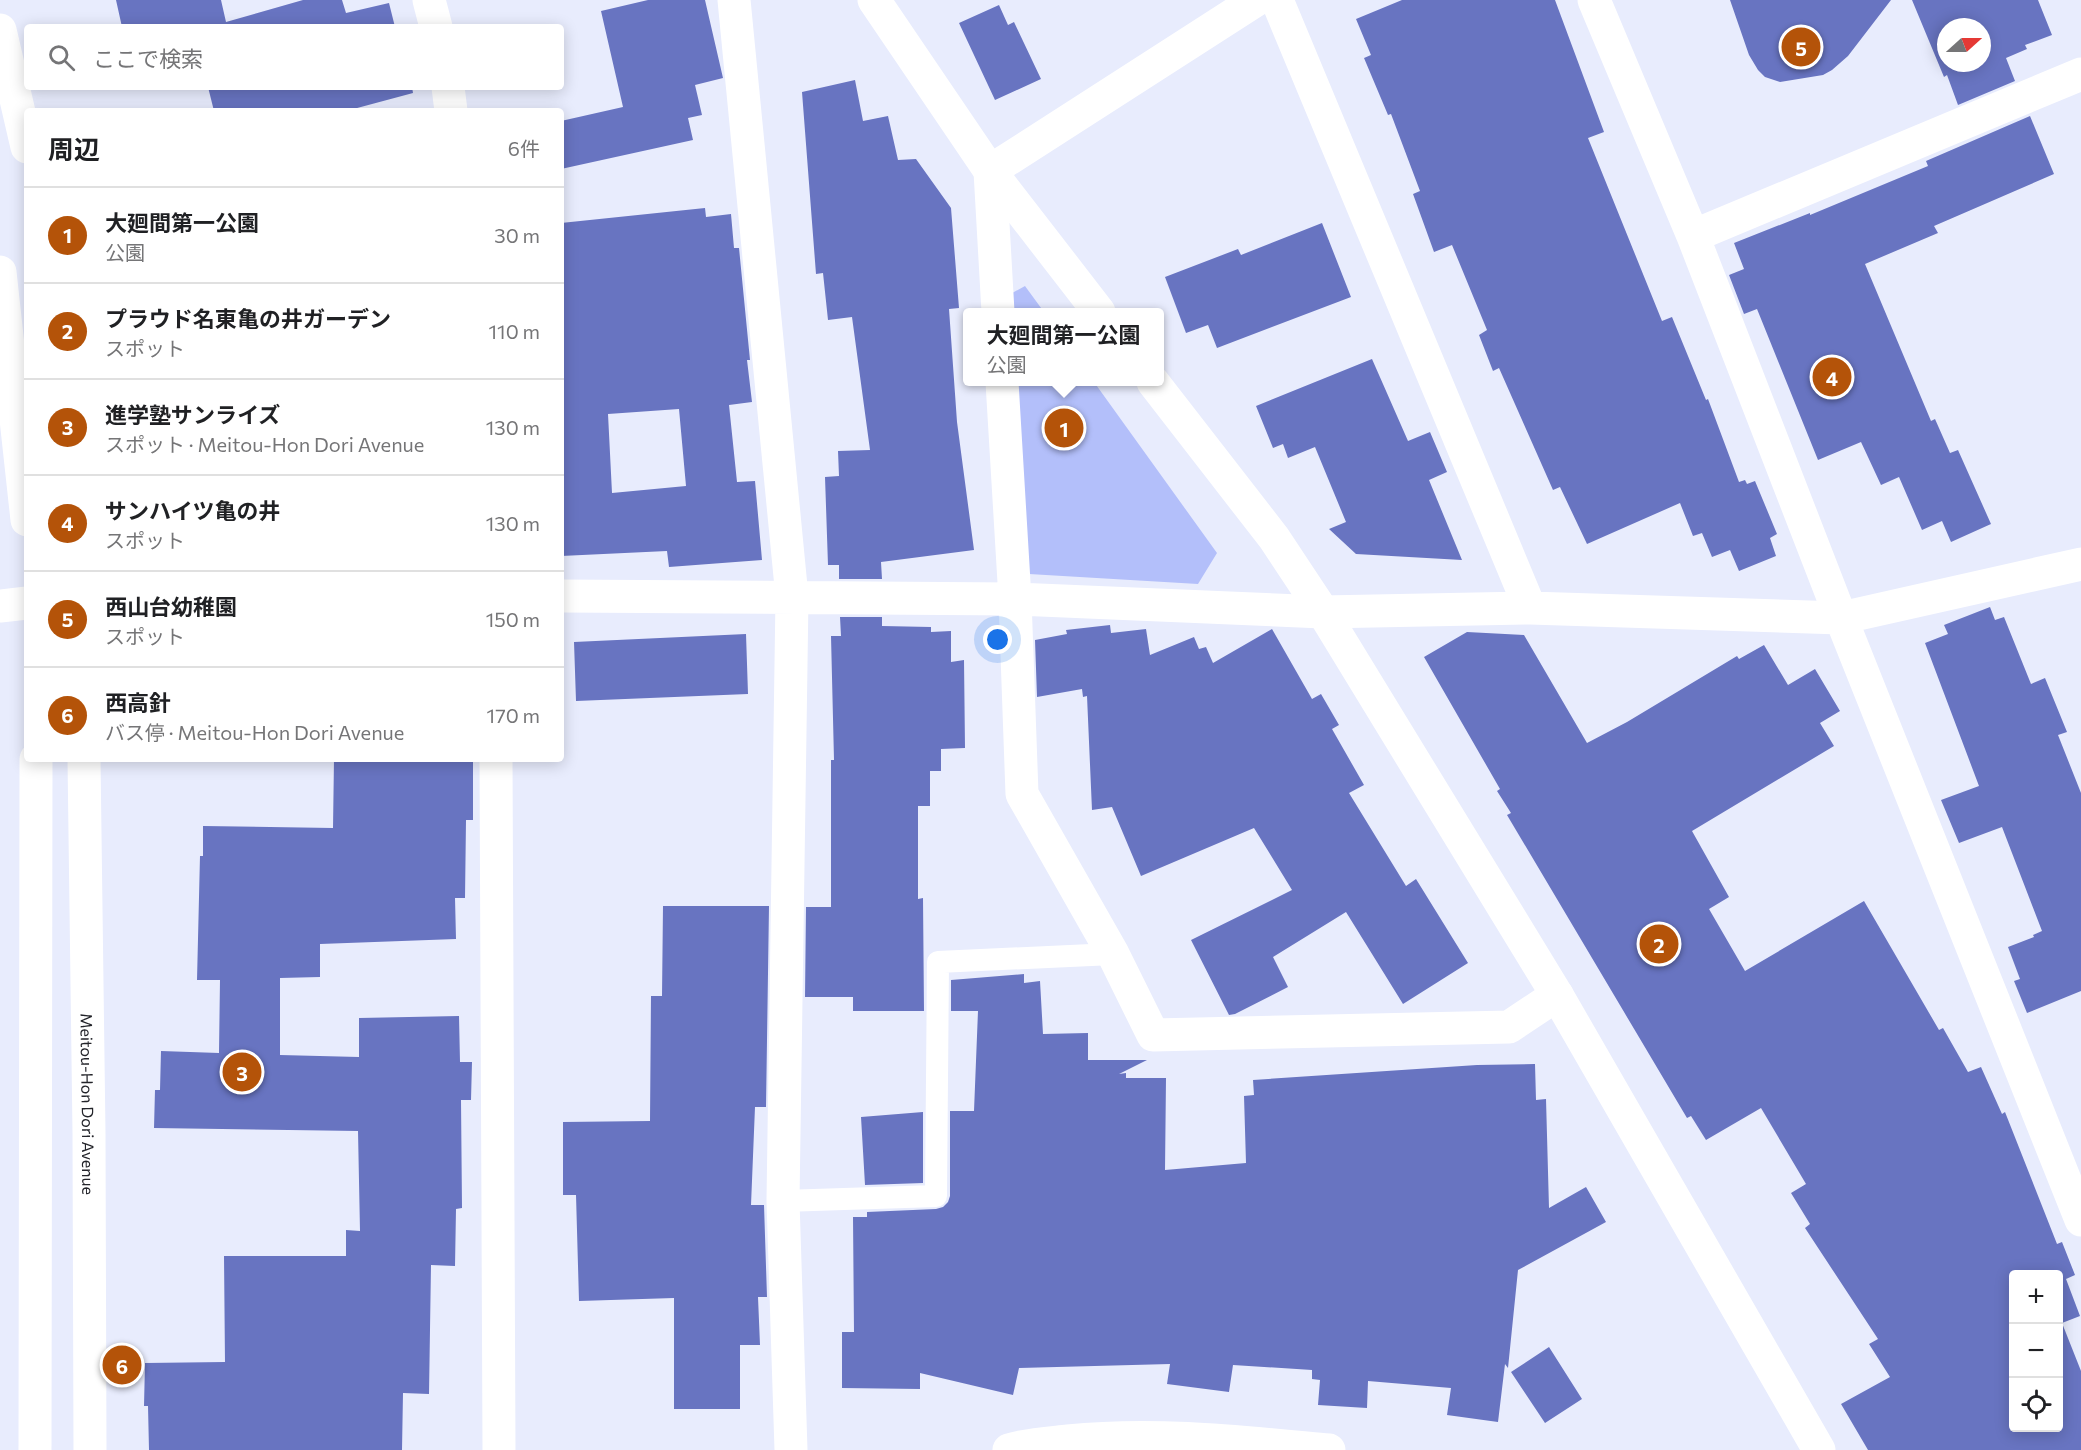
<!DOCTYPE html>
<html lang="ja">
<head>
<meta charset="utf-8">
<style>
  :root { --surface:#fff; --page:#f6f6f6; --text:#202124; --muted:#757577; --line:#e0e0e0; --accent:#b45309 }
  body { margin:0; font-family:Commissioner,"Noto Sans JP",sans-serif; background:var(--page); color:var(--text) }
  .controls { position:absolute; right:18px; bottom:18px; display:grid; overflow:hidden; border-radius:6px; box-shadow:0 3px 15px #0003 }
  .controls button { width:54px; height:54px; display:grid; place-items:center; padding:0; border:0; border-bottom:2px solid var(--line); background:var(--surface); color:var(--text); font:30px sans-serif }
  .compass { position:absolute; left:1937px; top:18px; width:54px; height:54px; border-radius:50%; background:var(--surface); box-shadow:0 3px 15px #0003; rotate:69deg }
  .you { position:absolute; left:998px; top:640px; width:21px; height:21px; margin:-15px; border:4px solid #fff; border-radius:50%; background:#1a73e8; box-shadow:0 0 0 9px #1a73e833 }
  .badge { display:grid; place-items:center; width:39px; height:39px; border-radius:50%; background:var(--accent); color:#fff; font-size:20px; font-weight:700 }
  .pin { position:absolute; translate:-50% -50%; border:3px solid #fff; box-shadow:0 2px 6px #0006 }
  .popup { position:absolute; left:963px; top:308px; width:201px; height:78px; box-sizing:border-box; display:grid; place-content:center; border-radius:6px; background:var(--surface); filter:drop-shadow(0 2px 4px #0005); font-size:20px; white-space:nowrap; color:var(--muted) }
  .popup b { font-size:22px; color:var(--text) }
  .popup::after { content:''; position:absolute; left:50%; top:100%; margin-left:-12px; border:12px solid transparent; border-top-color:var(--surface) }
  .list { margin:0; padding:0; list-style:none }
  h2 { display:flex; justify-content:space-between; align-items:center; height:78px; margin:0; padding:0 24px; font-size:26px }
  h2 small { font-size:20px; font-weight:400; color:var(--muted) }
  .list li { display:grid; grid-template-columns:39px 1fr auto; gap:18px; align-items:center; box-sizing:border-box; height:96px; padding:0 24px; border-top:2px solid var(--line) }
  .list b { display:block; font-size:22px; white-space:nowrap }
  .list p { margin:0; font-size:20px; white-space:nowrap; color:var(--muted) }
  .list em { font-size:20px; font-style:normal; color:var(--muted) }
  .icon { flex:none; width:33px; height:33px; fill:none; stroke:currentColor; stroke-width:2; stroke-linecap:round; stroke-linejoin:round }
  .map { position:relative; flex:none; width:2081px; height:1450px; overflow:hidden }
  .search { position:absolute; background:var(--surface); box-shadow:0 3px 15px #0003; left:24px; top:24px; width:540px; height:66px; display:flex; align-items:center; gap:15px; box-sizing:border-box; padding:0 21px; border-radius:6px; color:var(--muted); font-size:22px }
  .panel { position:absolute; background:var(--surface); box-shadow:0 3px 15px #0003; left:24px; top:108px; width:540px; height:654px; border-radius:6px }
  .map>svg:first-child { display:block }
  .green { fill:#b3bffa }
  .building { fill:#6874c1; fill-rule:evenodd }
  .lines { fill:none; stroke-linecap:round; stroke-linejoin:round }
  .lane { stroke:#fff; stroke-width:22 }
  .street { stroke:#fff; stroke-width:33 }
  .secondary { stroke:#fff; stroke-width:33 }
  .labels { text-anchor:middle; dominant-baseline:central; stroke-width:4.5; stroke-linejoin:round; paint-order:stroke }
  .street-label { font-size:16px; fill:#23242a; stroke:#f9fafd }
</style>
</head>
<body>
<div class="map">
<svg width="2081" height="1450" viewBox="0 0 2081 1450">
  <rect width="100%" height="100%" fill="#e8ecfd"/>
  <path class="green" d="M1025,286L1044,312H996V302Z
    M1000,382H1094L1217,553L1198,584L1029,574Z"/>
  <path class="building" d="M116,0H221L226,22L303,0H342L346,13L389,3L395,27H122Z
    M648,0H705L723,78L695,85L702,115L688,118L693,140L561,169V121L623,107L601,11Z
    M1402,0H1555L1604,132L1588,138L1662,321L1672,317L1706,400L1708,399L1739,482L1745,480L1747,484L1755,481L1777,534L1770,538L1776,556L1739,571L1730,550L1712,557L1702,533L1693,536L1680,503L1587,544L1560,487L1553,490L1499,368L1493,371L1479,335L1487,330L1452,245L1434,252L1413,194L1420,191L1391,114L1388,115L1364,58L1371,55L1356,19Z
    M1730,0H1891L1848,56L1832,70L1823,75L1780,82L1765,77L1758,70L1749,55Z
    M1912,0H2038L2052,35L2025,45L2027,49L2006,58L2015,81L1958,105L1947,75L1944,77ZM1946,27H1982V63H1946Z
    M999,5L1008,25L1014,22L1041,79L995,100L959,23Z
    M855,80L863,121L888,116L898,160L916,159L951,208L959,308L949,309L957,422L974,550L881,562L882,579H839V565H828L825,477L839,476L838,451L870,450L852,317L828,320L823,273L816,274L802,92Z
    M208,87H412L413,93L346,111H214Z
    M2030,116L2054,174L1934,226L1938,233L1865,264L1931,421L1935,419L1950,453L1958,450L1991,524L1951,542L1942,521L1922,530L1899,477L1881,485L1861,442L1818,460L1757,309L1744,314L1729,275L1744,269L1734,243L1810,213V215L1928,166L1926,161Z
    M705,208L706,217L731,214L734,248H739L750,360H747L752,402L729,405L737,482L755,481L762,560L669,567L667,551L561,556V223ZM679,409L686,486L612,493L608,414Z
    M1322,223L1351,297L1217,348L1208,325L1186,333L1165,277L1238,249L1241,255Z
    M1372,359L1408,441L1430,432L1447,472L1429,480L1462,560L1356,554L1329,529L1346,522L1315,447L1288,458L1283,444L1273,448L1256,406Z
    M1990,607L1995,620L2004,617L2031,684L2045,678L2067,732L2058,735L2081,793V991L2027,1013L2014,981L2020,979L2008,947L2034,937L2033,935L2042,931L2002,827L1959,843L1941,800L1979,786L1925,643L1948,634L1944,625Z
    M840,617H882V626L931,627V632L951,631V662L964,660L965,748L941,749V771H930V806H918V899L923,898L924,1011H853V997H805L806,907H831V760H834L831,636H841Z
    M1110,625L1111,633L1146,629L1150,655L1194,637L1199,649L1206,647L1213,663L1272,629L1312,699L1321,694L1339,725L1332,729L1364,785L1349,793L1406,886L1416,879L1468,963L1403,1004L1346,912L1273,957L1288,987L1235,1014L1229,1015L1191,940L1292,890L1254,828L1141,876L1112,807L1092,810L1087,696L1083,697L1082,689L1037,697L1035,640L1067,634L1066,630Z
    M1467,632L1524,635L1587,743L1627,722L1737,656L1739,659L1764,645L1788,685L1815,669L1840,711L1820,723L1834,746L1692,831L1729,897L1709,909L1745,971L1864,901L1939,1030L1943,1028L1968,1072L1981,1067L2002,1114L2005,1112L2057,1244L2062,1242L2075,1275L2066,1279L2080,1316L2062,1323L2081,1371V1450H1868L1841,1404L1890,1377L1869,1344L1878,1339L1805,1228L1810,1224L1791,1193L1806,1184L1761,1108L1706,1140L1691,1116L1687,1118L1507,815L1511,813L1497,791L1500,789L1424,657ZM2013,1275H2058V1428H2013Z
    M746,634L748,694L576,701L574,642Z
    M334,759H473V820H466L465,898H455L456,939L320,944V977L280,978V1055L359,1057V1018L459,1016L460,1062H472L471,1100H461L462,1208L456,1209L455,1266L431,1265L429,1394L403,1393L402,1450H149L148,1406H144L145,1363L225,1362L224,1256H346V1230L360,1231L358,1131L154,1128L155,1090H160L161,1051L219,1053L220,980H197L200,856H203V826L333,828Z
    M663,906H769L766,1107H755L751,1205H764L767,1297H758L760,1345H740V1409H674V1298L579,1301L576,1195H563V1122L650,1121L651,996H662Z
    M1024,974V983L1040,981L1043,1034L1088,1033V1060H1147L1119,1074L1126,1073V1078H1166L1165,1170L1246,1163L1244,1096L1254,1095L1253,1080L1477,1065L1535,1064L1536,1100L1546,1099L1549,1208L1586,1187L1606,1222L1518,1270L1508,1368L1505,1364L1498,1422L1447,1415L1451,1388L1368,1381L1367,1408L1318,1405L1320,1380L1312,1379V1370L1233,1365L1229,1392L1167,1384L1170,1364L1019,1368L1013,1395L920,1373V1389L842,1388V1332H854L853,1217H867V1212L936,1209L943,1207L948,1202L950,1196V1111H974L978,1011H951V980Z
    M923,1112V1183L865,1185L861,1117Z
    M1549,1347L1582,1399L1545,1423L1511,1372Z"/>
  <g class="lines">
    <path class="lane" d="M783,1201L936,1196L938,962L1113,954"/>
    <path class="street" d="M429,0L436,27
      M734,0L792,597L783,1201L791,1450
      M1277,0L1530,608
      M1594,0L1693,236L1841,618L2081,1220
      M448,87L451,111
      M990,171L998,312
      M1693,236L2081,74
      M1002,382L1015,599L1022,794L1113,954L1153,1035L1509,1027L1557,995
      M561,596L1015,599L1323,612L1530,608L1841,618L2081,564
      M0,606L27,603
      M496,759L499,1450"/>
    <g class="secondary">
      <path d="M874,0L990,171L1099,312"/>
      <path d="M0,30L27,147"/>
      <path d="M990,171L1256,0"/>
      <path d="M0,272L27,520"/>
      <path d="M1153,382L1274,538L1323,612L1557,995L1819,1450"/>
      <path id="s1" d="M84,759L89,1133L90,1450"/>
      <path d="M35,1450L36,759"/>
      <path d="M1009,1450C1027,1444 1049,1443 1068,1441C1155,1432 1243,1442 1329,1450"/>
    </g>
  </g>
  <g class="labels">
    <g class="street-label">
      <text stroke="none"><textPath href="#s1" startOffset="345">Meitou-Hon Dori Avenue</textPath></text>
    </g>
  </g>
</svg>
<div class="controls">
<button>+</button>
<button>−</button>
<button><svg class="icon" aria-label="locate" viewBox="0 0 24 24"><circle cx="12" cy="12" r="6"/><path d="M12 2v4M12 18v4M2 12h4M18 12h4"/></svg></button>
</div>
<svg class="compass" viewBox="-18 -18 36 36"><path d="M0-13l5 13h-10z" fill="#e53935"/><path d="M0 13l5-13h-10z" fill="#757577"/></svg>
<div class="you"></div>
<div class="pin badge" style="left:1064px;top:428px">1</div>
<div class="popup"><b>大廻間第一公園</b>公園</div>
<div class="pin badge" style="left:1659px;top:944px">2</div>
<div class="pin badge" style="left:242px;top:1072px">3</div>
<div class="pin badge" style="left:1832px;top:377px">4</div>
<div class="pin badge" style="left:1801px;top:47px">5</div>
<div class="pin badge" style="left:122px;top:1365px">6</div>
<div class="search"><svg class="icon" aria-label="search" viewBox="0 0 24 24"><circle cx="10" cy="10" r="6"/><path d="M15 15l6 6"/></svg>ここで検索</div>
<section class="panel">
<h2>周辺<small>6件</small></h2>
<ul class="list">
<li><span class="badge">1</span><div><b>大廻間第一公園</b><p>公園</p></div><em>30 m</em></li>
<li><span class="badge">2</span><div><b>プラウド名東亀の井ガーデン</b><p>スポット</p></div><em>110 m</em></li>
<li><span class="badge">3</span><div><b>進学塾サンライズ</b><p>スポット · Meitou-Hon Dori Avenue</p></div><em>130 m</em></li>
<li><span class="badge">4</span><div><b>サンハイツ亀の井</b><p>スポット</p></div><em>130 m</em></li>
<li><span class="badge">5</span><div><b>西山台幼稚園</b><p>スポット</p></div><em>150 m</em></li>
<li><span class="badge">6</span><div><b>西高針</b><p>バス停 · Meitou-Hon Dori Avenue</p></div><em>170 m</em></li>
</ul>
</section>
</div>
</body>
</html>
